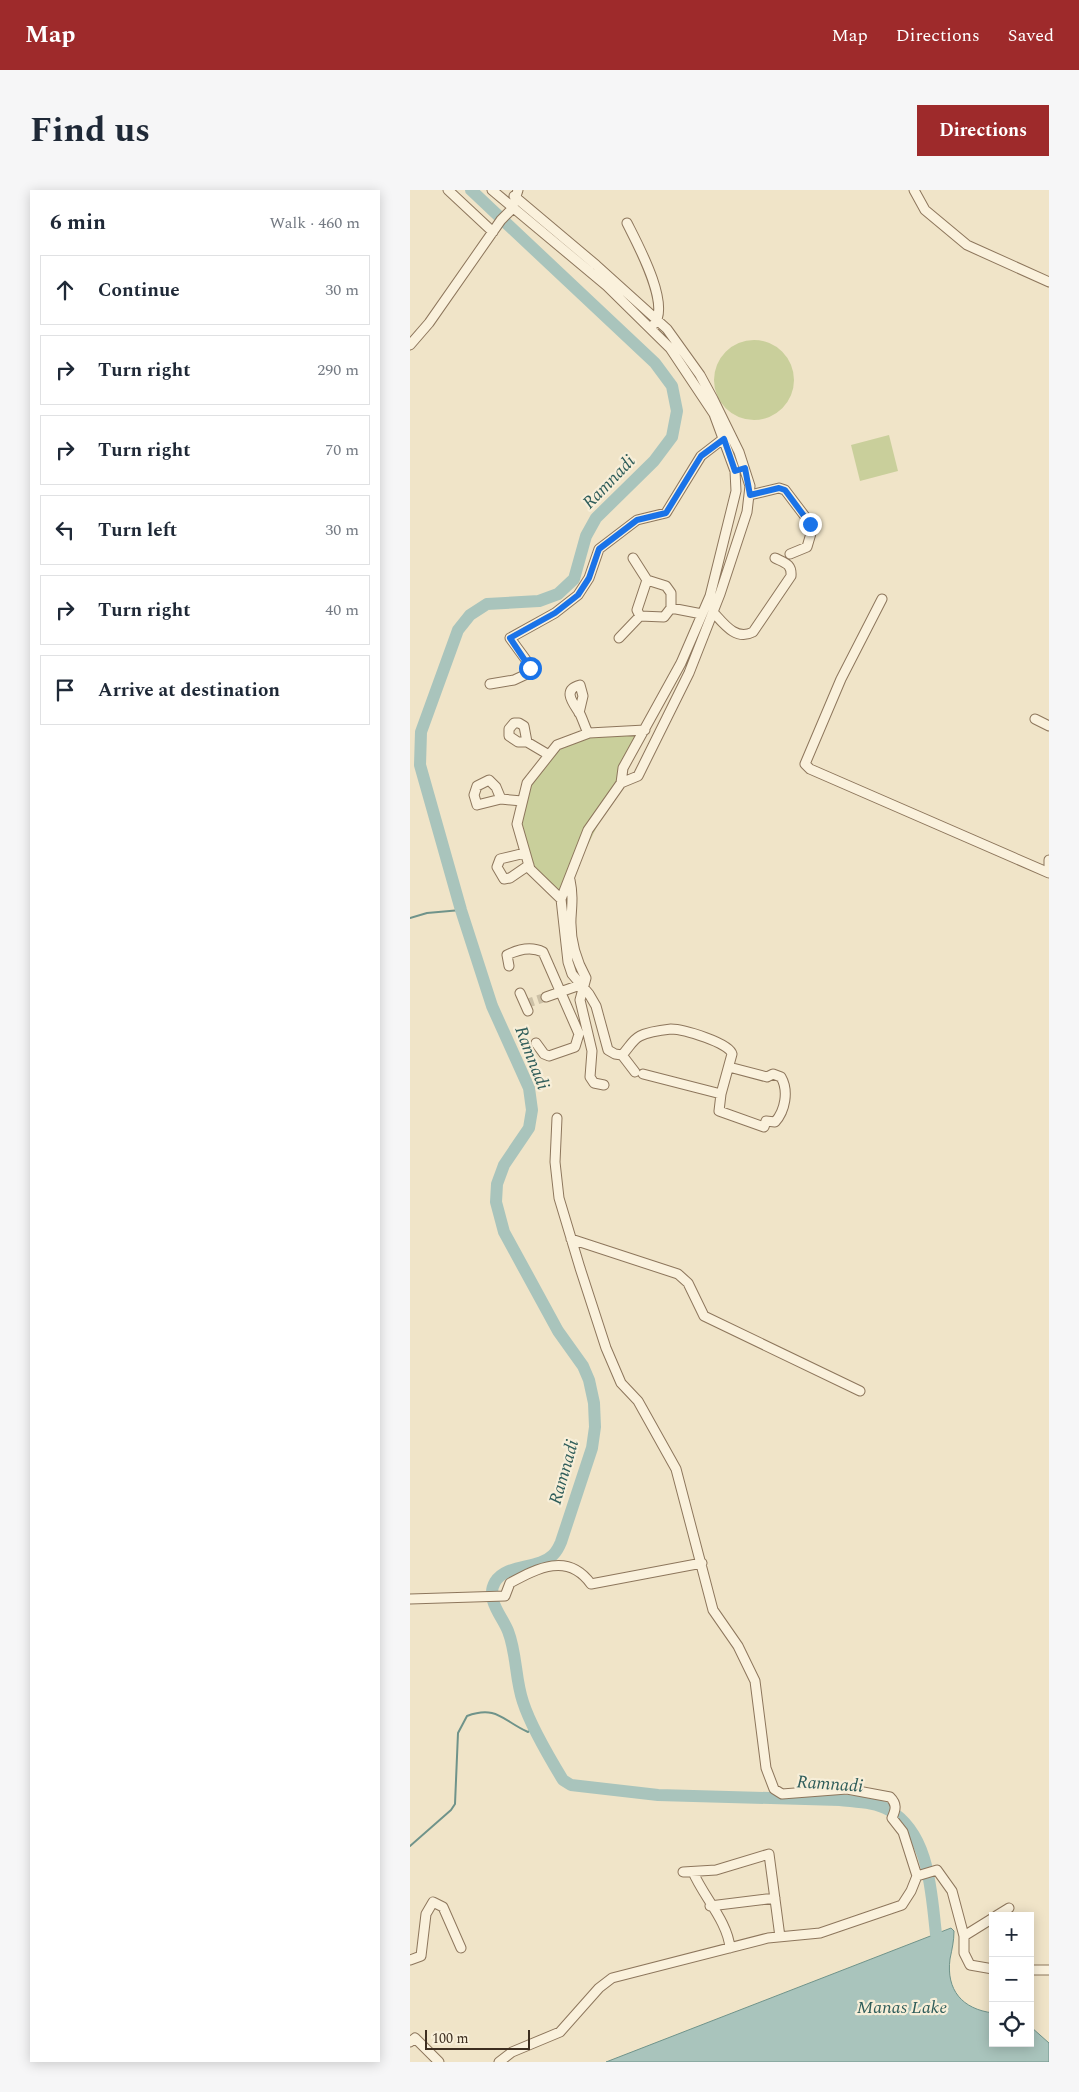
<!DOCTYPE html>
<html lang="en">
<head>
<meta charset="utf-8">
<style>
  :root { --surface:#fff; --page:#f6f6f7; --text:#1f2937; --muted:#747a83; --line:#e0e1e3; --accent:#9e2a2b }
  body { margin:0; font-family:Spectral,serif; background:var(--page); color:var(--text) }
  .controls { position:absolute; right:15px; bottom:15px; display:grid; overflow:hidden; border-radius:0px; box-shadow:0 2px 12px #0003 }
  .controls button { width:45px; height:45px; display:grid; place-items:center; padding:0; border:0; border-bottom:1px solid var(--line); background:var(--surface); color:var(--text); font:25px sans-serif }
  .scale { position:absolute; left:15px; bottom:12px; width:105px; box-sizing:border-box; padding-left:5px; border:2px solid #3d2e20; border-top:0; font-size:14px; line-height:18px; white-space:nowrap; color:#3d2e20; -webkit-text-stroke:4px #f7eed8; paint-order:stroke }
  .stop { position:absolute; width:15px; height:15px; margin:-11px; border:4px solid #1a73e8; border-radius:50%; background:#fff }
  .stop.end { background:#1a73e8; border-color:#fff; box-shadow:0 1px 5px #0008 }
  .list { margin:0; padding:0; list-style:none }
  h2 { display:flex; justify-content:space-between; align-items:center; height:65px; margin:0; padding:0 20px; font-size:21px }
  h2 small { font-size:16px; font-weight:400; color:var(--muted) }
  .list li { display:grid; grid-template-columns:32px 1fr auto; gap:15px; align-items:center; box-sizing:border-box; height:70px; margin:0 10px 10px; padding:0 10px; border:1px solid var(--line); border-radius:0px }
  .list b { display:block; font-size:19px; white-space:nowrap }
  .list em { font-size:16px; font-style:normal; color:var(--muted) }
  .icon { flex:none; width:28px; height:28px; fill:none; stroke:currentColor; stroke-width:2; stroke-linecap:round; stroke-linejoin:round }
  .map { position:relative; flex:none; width:639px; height:1872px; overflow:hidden; border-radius:0px }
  header { display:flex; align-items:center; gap:30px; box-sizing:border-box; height:70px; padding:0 25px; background:var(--accent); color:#fff }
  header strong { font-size:24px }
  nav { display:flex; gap:28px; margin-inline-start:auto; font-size:18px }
  .intro { display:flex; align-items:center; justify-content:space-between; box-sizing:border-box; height:120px; padding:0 30px }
  h1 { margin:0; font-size:35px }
  .button { padding:12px 22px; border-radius:0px; background:var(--accent); color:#fff; font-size:18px; font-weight:700 }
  main { display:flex; gap:30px; padding:0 30px }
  aside { flex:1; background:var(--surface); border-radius:0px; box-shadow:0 2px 12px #0003 }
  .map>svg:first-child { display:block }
  .garden { fill:#c9cf9b }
  .water { fill:#a9c4bc; stroke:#6f938a }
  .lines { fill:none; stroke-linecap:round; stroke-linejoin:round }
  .stream { stroke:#6f938a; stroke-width:2 }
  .river { stroke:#a9c4bc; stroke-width:12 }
  .minor-tunnel { stroke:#ccc0a6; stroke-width:9; stroke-dasharray:9 4.5; stroke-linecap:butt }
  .minor-casing { stroke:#8d765c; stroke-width:11 }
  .minor { stroke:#faf1dc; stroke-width:9 }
  .route { stroke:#1a73e8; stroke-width:6 }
  .labels { text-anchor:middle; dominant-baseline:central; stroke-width:4.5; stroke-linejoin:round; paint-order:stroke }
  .water-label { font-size:18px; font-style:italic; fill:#2f5d5a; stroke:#f7eed8 }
</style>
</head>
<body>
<header>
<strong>Map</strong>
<nav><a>Map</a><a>Directions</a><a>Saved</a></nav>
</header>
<div class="intro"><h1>Find us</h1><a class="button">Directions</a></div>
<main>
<aside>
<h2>6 min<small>Walk · 460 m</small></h2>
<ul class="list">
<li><svg class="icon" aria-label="ahead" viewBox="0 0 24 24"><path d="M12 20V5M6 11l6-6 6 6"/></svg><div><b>Continue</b></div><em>30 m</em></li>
<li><svg class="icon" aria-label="right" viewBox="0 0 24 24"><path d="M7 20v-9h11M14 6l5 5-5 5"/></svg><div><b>Turn right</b></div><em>290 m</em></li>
<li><svg class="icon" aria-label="right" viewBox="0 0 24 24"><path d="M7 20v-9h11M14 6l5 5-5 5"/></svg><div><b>Turn right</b></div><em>70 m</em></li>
<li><svg class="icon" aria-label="left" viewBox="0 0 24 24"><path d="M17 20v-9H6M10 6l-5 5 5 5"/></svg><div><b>Turn left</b></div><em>30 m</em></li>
<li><svg class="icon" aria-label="right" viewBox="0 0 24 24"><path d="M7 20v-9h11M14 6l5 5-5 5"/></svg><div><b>Turn right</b></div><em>40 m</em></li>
<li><svg class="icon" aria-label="arrive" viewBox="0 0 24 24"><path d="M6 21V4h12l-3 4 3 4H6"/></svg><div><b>Arrive at destination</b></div></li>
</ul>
</aside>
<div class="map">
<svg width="639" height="1872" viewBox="0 0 639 1872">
  <rect width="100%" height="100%" fill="#f0e4c8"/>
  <path class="garden" d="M304 190a40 40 0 1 1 80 0a40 40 0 1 1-80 0Z
    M479,245L488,281L450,291L441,255Z
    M235,540L151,709L120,679L107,634L117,593L147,555L179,543Z"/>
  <path class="water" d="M541,1738L544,1741C544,1751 542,1759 540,1769C536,1800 552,1819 583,1823V1853H620L621,1837L639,1853V1872H196Z"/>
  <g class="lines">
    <path class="stream" d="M0,728L17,723L51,720
      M0,1656L41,1620L45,1614L48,1543L57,1526C87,1515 93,1531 118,1542L125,1537"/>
    <path class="river" d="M61,0L245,173L262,196L267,221L262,247L244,271L186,328L176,346L164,389L148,404L129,411L77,414L60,425L48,440L11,542L10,575L51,720L82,816L119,898L122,920L119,938L94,975L87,994L86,1012L94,1042L148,1141L173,1176L179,1190L184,1213L185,1237L182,1258L151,1352C149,1357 146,1362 143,1365C128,1380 97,1373 85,1392C75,1409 92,1426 98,1441C107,1464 105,1489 113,1512C121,1537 139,1567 153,1590L161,1595L248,1605L430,1610C446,1612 465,1612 479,1620C520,1644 521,1702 526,1744"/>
    <path class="minor-tunnel" d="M115,814L136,807"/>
    <defs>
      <path id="minor" d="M38,0L83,42
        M82,0L197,96L260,158L304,224L325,281L326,301L300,406L271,473L213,578L211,593
        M504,0L515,20L557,55L639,92
        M104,6L186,75L257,139L290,185L303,209L329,262L340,296L337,322L310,404L279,483L228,586L211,593L178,640L151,709L158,772L162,784L179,804L186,816L198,860L205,864L212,865C219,858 222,850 230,846C238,842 252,840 261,839C273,839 320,853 322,864L311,904L309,921L354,937L356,931L365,932C375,921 379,901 371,887L363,884L357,887L319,877
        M217,33C227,53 261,115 244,134
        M0,155L19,133L91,30L102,19L108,0
        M340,305L369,298L375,300L400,333L402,340L397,357L380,364
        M223,368L237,390
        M472,409L431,489L395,574L400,579L639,683
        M261,418V403L256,396L237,390L227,420L230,426L254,427L261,418L292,424
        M303,422C314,434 326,451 343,442L381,386C382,374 375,373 365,368
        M209,448L230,426
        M80,494L104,490L119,483V474L100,448L145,423L168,405L179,388L189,359L227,330L256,323L291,266L313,249
        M169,523L173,506L170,495C151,500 164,514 170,524C173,530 175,537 178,543
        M625,529L639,536
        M117,552L114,536L109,533H104L99,539V546L108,552H117L139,565
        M91,609L86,597L79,590L67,596L64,605L67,615L91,609L112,611
        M115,663L90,669L87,677L94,689L100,688L119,675
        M639,670V680
        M160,690C163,704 162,714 161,728C160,750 166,770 176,788L170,810L182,861L180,887L184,893L194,895
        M151,709L120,679L107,634L117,593L147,555L179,543L235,540
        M99,776L97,765C109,759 121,756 133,762L169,844L165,857L139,866L134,864L126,853
        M110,803L118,821
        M136,807L170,795
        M212,865L225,882
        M233,884L311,904
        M147,928L145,972L149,1008L170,1078L196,1158L211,1193L228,1211L266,1279L303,1420L328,1456L345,1491L356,1578L364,1599L372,1604L437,1599L480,1607C487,1614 486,1619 482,1628L493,1642L507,1686
        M161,1049L268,1084L278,1093L294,1126L450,1201
        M0,1409L95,1406L100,1393C128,1378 158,1362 181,1394L292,1373
        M273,1682L306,1680L359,1664L370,1747
        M283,1682C293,1706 318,1732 320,1758
        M300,1716L365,1708
        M586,1726L599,1718
        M554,1746V1763L560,1775L583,1779
        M0,1770L11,1766L16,1724L23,1712L33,1717L51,1758
        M620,1780H639
        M0,1852L5,1848L29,1872
        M89,1872L102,1862L150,1842L189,1798L202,1788L358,1748L410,1743L492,1715L501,1701L507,1686L527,1680L542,1701L554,1746L583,1728"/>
    </defs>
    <use href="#minor" class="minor-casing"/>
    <use href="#minor" class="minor"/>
  </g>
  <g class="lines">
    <path class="route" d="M120,478L100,448L145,423L168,405L179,388L189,359L227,330L256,323L291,266L314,249L325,281L335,278L340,305L369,298L375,300L400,334"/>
  </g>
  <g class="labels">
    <g class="water-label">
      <text transform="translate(199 292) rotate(-46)">Ramnadi</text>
      <text transform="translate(122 868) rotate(69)">Ramnadi</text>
      <text transform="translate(154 1282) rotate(-74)">Ramnadi</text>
      <text transform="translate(420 1594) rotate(4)">Ramnadi</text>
      <text x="492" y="1817">Manas Lake</text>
    </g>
  </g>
</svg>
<div class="controls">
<button>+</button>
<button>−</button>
<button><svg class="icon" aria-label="locate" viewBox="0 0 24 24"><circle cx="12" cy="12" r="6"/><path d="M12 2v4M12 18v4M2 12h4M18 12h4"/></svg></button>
</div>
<div class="scale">100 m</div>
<div class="stop" style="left:120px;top:478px"></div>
<div class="stop end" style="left:400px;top:334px"></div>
</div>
</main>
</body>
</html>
